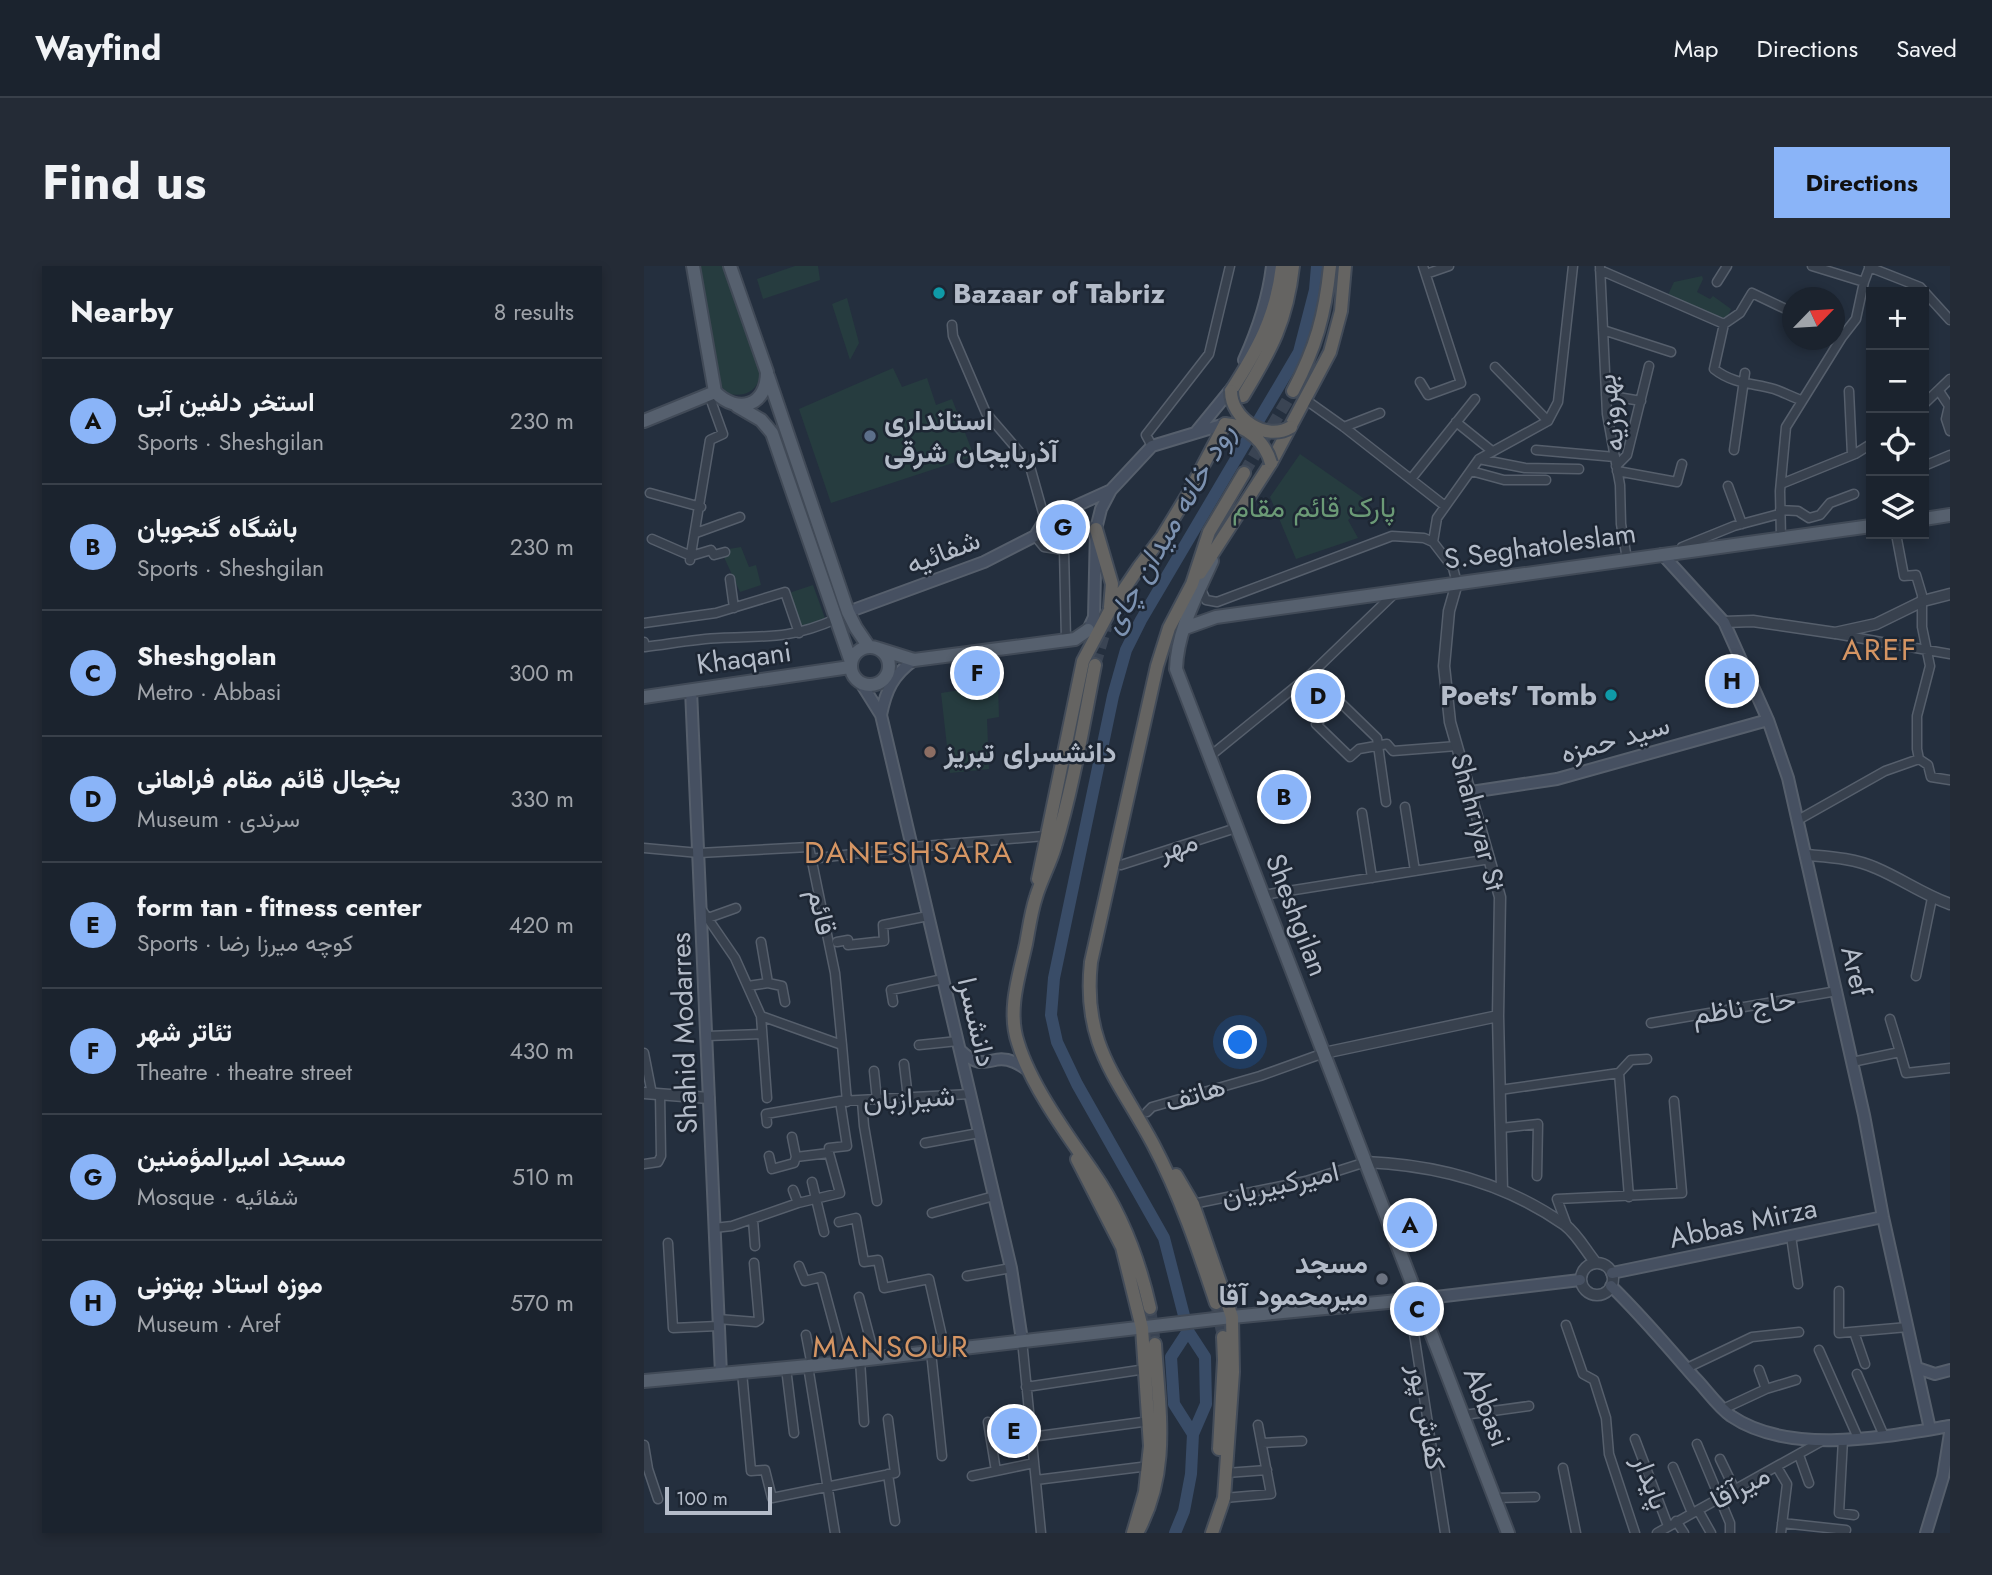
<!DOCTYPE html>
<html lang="en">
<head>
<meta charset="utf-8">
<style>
  :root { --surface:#1b232e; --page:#242b36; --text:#f1f3f6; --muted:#a0a4aa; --line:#39404a; --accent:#8ab4f8 }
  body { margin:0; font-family:Jost,Vazirmatn,sans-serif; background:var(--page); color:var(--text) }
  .controls { position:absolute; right:21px; top:21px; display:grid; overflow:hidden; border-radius:0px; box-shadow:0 4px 10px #0003 }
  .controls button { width:63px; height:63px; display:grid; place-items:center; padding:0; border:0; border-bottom:2px solid var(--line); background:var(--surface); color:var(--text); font:35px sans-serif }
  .compass { position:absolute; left:1138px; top:21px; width:63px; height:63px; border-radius:50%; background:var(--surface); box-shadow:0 4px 10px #0003; rotate:65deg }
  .scale { position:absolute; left:21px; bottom:18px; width:107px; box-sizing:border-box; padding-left:7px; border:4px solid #b4bcc9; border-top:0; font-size:19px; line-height:24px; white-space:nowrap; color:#b4bcc9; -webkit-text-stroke:5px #1d2633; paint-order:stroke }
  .you { position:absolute; left:597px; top:777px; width:24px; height:24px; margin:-18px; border:5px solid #fff; border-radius:50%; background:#1a73e8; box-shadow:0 0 0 10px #1a73e833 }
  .badge { display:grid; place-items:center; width:46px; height:46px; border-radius:50%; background:var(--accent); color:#111; font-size:23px; font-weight:700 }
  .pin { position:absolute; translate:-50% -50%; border:4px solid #fff; box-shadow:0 2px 7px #0006 }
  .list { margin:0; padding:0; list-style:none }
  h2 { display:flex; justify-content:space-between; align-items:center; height:91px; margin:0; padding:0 28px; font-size:30px }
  h2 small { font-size:23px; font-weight:400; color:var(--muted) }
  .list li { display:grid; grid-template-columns:46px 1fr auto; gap:21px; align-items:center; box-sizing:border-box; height:126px; padding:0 28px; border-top:2px solid var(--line) }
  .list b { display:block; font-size:26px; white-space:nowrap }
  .list p { margin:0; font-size:23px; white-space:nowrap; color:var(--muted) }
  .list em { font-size:23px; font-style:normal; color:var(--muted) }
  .icon { flex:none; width:38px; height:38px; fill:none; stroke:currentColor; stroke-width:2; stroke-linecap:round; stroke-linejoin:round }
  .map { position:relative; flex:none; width:1306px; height:1267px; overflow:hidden; border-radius:0px }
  header { display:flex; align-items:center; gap:42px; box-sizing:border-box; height:98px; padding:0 35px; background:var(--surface); border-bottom:2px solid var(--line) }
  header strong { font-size:33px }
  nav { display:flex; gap:38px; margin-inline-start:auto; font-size:24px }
  .intro { display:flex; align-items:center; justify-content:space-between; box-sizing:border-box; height:168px; padding:0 42px }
  h1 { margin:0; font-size:49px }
  .button { padding:18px 32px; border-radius:0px; background:var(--accent); color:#111; font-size:24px; font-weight:700 }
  main { display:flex; gap:42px; padding:0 42px }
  aside { flex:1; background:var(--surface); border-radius:0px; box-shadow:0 4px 10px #0003 }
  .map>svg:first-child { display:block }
  .green { fill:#263c3f }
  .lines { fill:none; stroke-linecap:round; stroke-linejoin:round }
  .river { stroke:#394c67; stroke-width:12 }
  .trunk-tunnel { stroke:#3a4453; stroke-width:12; stroke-dasharray:12 6; stroke-linecap:butt }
  .minor-casing { stroke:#565f6c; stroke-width:11 }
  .tertiary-casing { stroke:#565f6c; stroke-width:13 }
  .secondary-casing { stroke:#565f6c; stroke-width:14 }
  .primary-casing { stroke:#414a57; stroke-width:16 }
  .trunk-casing { stroke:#434c59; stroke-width:16 }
  .minor { stroke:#38414e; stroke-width:8 }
  .tertiary { stroke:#38414e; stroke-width:10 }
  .secondary { stroke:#465061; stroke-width:10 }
  .primary { stroke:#56606e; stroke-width:12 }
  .trunk { stroke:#656462; stroke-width:12 }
  .trunk-bridge-casing { stroke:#434c59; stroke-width:16; stroke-linecap:butt }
  .trunk-bridge { stroke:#656462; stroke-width:12 }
  .culture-dot { fill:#0f9aa8; stroke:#1d2633; stroke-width:2.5 }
  .service-dot { fill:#5c6f8a; stroke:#1d2633; stroke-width:2.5 }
  .education-dot { fill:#8d6e63; stroke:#1d2633; stroke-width:2.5 }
  .worship-dot { fill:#6b7280; stroke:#1d2633; stroke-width:2.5 }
  .labels { text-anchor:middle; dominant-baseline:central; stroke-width:5; stroke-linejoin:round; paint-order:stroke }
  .poi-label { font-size:28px; font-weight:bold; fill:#b4bcc9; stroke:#1d2633; text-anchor:start }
  .street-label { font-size:28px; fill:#b4bcc9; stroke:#1d2633 }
  .park-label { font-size:28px; fill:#6b9a76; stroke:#1d2633 }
  .water-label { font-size:30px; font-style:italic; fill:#7c92b1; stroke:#1d2633 }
  .neighbourhood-label { font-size:30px; letter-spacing:2px; fill:#d59563; stroke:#1d2633 }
</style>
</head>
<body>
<header>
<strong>Wayfind</strong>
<nav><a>Map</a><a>Directions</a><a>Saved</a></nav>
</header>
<div class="intro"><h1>Find us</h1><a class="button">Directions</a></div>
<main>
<aside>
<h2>Nearby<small>8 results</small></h2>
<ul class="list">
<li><span class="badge">A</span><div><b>استخر دلفین آبی</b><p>Sports · Sheshgilan</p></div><em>230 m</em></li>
<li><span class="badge">B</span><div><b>باشگاه گنجویان</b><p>Sports · Sheshgilan</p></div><em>230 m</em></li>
<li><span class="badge">C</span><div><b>Sheshgolan</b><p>Metro · Abbasi</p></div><em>300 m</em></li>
<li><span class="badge">D</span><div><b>یخچال قائم مقام فراهانی</b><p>Museum · سرندی</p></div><em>330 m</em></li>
<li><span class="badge">E</span><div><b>form tan - fitness center</b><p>Sports · کوچه میرزا رضا</p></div><em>420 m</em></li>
<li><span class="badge">F</span><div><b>تئاتر شهر</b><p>Theatre · theatre street</p></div><em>430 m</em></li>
<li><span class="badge">G</span><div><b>مسجد امیرالمؤمنین</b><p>Mosque · شفائیه</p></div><em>510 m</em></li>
<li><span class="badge">H</span><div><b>موزه استاد بهتونی</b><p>Museum · Aref</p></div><em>570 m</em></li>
</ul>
</aside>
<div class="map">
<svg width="1306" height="1267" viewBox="0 0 1306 1267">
  <rect width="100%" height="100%" fill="#242f3e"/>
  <path class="green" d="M55,0H80L117,109C112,126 101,131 84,128L77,120Z
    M151,0H174L176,14L119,33L113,13Z
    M1058,10L1059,13L1053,26L1066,33L1069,30L1087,43L1080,58L1023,31L1030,16Z
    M203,32L215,77L206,94L188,38Z
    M249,102L258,121L283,112L292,139L308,133L330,190L187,237L155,143Z
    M656,188L725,236L704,254L714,272L652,293L626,231Z
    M97,281L105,301L112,299L117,319L96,326L79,289L85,283Z
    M169,319L182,355L150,365L139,329Z
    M354,418L355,451L343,453L345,503L306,507L297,427Z"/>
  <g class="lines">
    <path class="river" d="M544,1065L561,1091L562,1138L549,1168
      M531,1267L540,1245L547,1208L549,1168L530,1138L527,1091L544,1065L520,972L433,818L413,776L407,749L410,712L469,430L482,384L497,354L655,86L671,24L673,0"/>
    <path class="trunk-tunnel" d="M600,207L649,125
      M451,399L463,358
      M572,1037L579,1071
      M506,1042L511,1078"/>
    <defs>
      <path id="minor" d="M956,0L963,148L976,219L977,258L983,293
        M1168,0L1220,16
        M1225,1L1276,21L1306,54
        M956,4L1080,58
        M782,8L805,0
        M1073,16L1083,0
        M1080,58L1070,103C1089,118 1108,117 1130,123C1139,126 1148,131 1157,134
        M1080,58L1096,47L1108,27L1148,46
        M308,59L309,70L342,147L385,197L401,254
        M959,64L1027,86
        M851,101L904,155
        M776,116L784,129L817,117L779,0
        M1205,125L1208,189
        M1295,125L1305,140L1302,153L1306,165
        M962,129L997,135
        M662,134L700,161L801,240
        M1280,138L1306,113
        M904,155L914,136L929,0
        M812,156L848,185
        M700,161L736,147
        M508,180L502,169L565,88L586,0
        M892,184L971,191
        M1090,184L1101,107
        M835,193L881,202L935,203
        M972,200L983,189L1005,100
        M1280,200L1306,189
        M827,205L860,214H902
        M973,205L1033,216L1038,198
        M767,213L831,133
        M1137,218L1211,188L1227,178
        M1084,220L1098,258
        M6,227L57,241
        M1136,244L1154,245L1165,252L1176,249L1186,237L1210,228
        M52,267L96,251
        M391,270L400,281L420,284L422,374
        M1137,272L1136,225L1142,161L1198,71L1212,53L1220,16L1226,0
        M8,273L47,290L67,284L70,289L81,286
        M789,276L793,252L835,193L904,155
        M1038,284V281L1090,260L1135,248
        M46,294L66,174L79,168L65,129
        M86,313L90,342
        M556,322L562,334L573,336L748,270L780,272L789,276L809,302L813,317
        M0,357L72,347L141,326L155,367
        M1192,368L1306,388
        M0,376L1,381C26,378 51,373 76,372C123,370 147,373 192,353
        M667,408L733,472L742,536
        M695,435L672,458L706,491L715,483L743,478L749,485L813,480
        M565,491L667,408L751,327
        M1275,493L1284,499L1287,511L1306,514
        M761,541L771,605
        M718,547L728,612
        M1154,554L1241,505L1275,493L1273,483V450L1286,400L1278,361V329L1272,309L1260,310L1252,268
        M0,582L55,587L165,581L191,707L198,779
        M166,593L268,581L401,570
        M477,599L592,562
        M619,629L846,593
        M58,644L91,692L117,750L198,779L203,836
        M64,652L92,642
        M117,676L124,717
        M193,676L204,674V679L240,675L239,659L284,650
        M1272,710L1288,632
        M104,720L124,717L138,720L141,736
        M249,736L247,724L299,713
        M117,750L123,832
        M1246,753L1256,786
        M1007,757L1193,725
        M63,770L118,768
        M275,779L314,775
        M0,787L8,828
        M1208,796L1256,786L1262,807L1306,802
        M260,798L264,832
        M230,805L233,834
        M975,807L985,931
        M856,824L975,807L987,794L1003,793
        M218,835L220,860L233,935
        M503,846L508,841L616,810L680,787
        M123,857L122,848L196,835L326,828
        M857,862L894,858L893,910
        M148,871L152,891
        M281,877L335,867
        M125,890L128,903L150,897L152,891L185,887V882L203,880L196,835
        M0,898L14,896L17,890L16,828
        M168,916L180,966
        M149,924L154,937
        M549,938L662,915L722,896
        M288,947L350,930
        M109,954L111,980
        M195,956L212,952L220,996L234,994L240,1022L285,1013L301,1084
        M923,960L913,933L1038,927L1030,835
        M70,962L88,960L154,937L196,927L185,887
        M1147,970L1154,1018
        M24,977L29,1062L74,1060
        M155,1000L161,1015L177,1011L200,1096
        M323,1010L367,1002
        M1195,1025V1067L1264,1061
        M215,1031L231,1092
        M765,1035L801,1267
        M74,1053L112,1056L115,1054L110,997
        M922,1059L939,1108L950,1114L962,1152L965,1188L991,1267
        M1210,1066L1221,1098
        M162,1069L168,1100
        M378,1074L397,1267
        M1175,1084L1214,1172
        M287,1086L298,1190
        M216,1094L220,1156
        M164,1100L191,1267
        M142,1102L150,1167
        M1043,1102L1108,1071L1155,1066
        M98,1106L107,1205L121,1204L128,1232L251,1207L244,1153
        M1213,1108L1240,1170
        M382,1121L502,1103
        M1122,1123L1152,1114
        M1079,1143L1122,1123L1115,1104
        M820,1149L885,1140
        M344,1156L352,1205
        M387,1171L506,1155
        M991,1173L1024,1260
        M1199,1173L1195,1247L1210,1249
        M618,1177L658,1175
        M1053,1178L1086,1257V1267
        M0,1179L4,1203L14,1233
        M1155,1189L1165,1217
        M1076,1193L1091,1224
        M1029,1201L1048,1247
        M1133,1201L1143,1218L1137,1267
        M919,1202L932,1267
        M582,1207L623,1204
        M244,1208L251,1255
        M328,1210L390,1197
        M392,1214L505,1200
        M580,1232L627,1228L614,1159
        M851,1232L891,1231
        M1054,1244L1067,1267
        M1032,1255L1040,1267
        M1138,1257L1202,1264
        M1013,1267L1178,1175"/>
      <path id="tertiary" d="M813,317L805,345L800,400L806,456L856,631L854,750L858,924
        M1080,356L1109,355L1191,367L1232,358L1279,335L1306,328
        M1163,589C1186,591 1210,592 1232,602C1258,613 1280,629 1306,638
        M680,787L854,750
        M0,827L65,832
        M722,896C793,899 863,918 921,959C933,968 942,985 952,997
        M937 1013a16 16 0 1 1 32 0a16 16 0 1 1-32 0Z"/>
      <path id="secondary" d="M600,94C614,63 624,34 628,0
        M552,166L588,122
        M1018,288L1080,356L1124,454L1144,512L1220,849L1239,951L1286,1163
        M204,346L340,296L391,270L401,254L467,224
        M444,364L450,351L452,263L457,243L467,224L508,180L581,158
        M217,417L237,449L367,1002L378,1074
        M47,424L77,1108
        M237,449C242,424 249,409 270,394
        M827,526L913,513L1124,454
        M316,784C342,809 346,786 370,796C375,798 381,802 385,805
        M968,1007L1239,951
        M967,1020C997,1049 1023,1080 1050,1111C1062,1123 1073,1140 1087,1150C1146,1190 1240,1171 1306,1160
        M775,1033L936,1014
        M1273,1102L1291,1108L1306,1104
        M1282,1267L1299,1211L1306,1167"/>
      <path id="primary" d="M49,0L71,126C94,149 123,140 123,106L86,0
        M124,110L204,346L212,362L225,381
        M93,140L117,154L128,167L207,396
        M0,155L71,126
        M1280,253L1306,249
        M568,295C553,329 533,365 532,403L864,1267
        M541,362L572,351L1227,260
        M207 400a19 19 0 1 1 38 0a19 19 0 1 1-38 0Z
        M235,383L270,394L431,373L444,364
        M0,431L206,401
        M0,1115L164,1100L588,1051L775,1033"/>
      <path id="trunk" d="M587,125C614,83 632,51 638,0
        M649,125C672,81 681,49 686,0
        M599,130C627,84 643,55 649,0
        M452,263L468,318L466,341
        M556,307L627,197L686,86L697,45L701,0
        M451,399C439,460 429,522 411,581C406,598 397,614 392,631C387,646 385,662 382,678C375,710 363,745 374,777C387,820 424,870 449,906C478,948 495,993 506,1042
        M394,613L439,395L466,344L495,301L518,271L543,230L581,158
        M433,893L478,981L498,1062L506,1180L501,1226L489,1267
        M532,909L549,938L588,1051L589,1106L580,1232L568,1267
        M572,1037C554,983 536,929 509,878C473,811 438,778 447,696L513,400L525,362L548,318L565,266L600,207
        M575,1183L580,1094L579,1071
        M493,1267C527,1205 515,1146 511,1078"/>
    </defs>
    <use href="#minor" class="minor-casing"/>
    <use href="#tertiary" class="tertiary-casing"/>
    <use href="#secondary" class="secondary-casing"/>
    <use href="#primary" class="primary-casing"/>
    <use href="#trunk" class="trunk-casing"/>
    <use href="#minor" class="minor"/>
    <use href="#tertiary" class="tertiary"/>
    <use href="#secondary" class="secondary"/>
    <use href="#primary" class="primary"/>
    <use href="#trunk" class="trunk"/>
    <defs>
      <path id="trunk-bridge" d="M587,125C587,153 622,176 647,161
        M581,158C603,159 621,176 627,197"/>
    </defs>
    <use href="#trunk-bridge" class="trunk-bridge-casing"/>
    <use href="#trunk-bridge" class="trunk-bridge"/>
  </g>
  <g class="culture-dot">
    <circle cx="295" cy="27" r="7"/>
    <circle cx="967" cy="429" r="7"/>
  </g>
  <circle class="service-dot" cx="226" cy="170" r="7"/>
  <circle class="education-dot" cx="286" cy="486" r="7"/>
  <circle class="worship-dot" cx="738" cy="1013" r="7"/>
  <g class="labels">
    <g class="poi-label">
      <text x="309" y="27">Bazaar of Tabriz</text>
      <text x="240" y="154">استانداری<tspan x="240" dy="32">آذربایجان شرقی</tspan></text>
      <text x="953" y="429" text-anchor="end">Poets' Tomb</text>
      <text x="300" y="486">دانشسرای تبریز</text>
      <text x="724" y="997" text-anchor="end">مسجد<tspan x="724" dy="32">میرمحمود آقا</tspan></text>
    </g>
    <g class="street-label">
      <text transform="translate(966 147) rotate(-97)">بهروزیه</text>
      <text transform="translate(896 280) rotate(-8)">S.Seghatoleslam</text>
      <text transform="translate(299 286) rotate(-21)">شفائیه</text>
      <text transform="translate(100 392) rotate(-8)">Khaqani</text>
      <text transform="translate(971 473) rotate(-16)">سید حمزه</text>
      <text transform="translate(834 556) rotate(75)">Shahriyar St</text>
      <text transform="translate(534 580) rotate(-18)">مهر</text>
      <text transform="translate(178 646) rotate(77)">قائم</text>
      <text transform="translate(653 649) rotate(69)">Sheshgilan</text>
      <text transform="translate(1212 705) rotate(77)">Aref</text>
      <text transform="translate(1100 741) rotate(-9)">حاج ناظم</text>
      <text transform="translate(333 756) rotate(77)">دانشسرا</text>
      <text transform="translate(40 767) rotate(-92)">Shahid Modarres</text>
      <text transform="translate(551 828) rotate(-17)">هاتف</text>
      <text transform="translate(265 832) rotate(-3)">شیرازبان</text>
      <text transform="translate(636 918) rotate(-13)">امیرکبیریان</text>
      <text transform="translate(1099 957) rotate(-12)">Abbas Mirza</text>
      <text transform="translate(843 1141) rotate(69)">Abbasi</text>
      <text transform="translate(783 1151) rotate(80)">کفاش پور</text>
      <text transform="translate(1007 1216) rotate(69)">پایدار</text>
      <text transform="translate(1096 1221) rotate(-28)">میرآقا</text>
    </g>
    <g class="park-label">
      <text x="670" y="241">پارک قائم مقام</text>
    </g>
    <g class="water-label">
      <text transform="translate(524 262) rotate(-60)">رود خانه میدان چای</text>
    </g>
    <g class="neighbourhood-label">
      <text x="1236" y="383">AREF</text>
      <text x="265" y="586">DANESHSARA</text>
      <text x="247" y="1080">MANSOUR</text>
    </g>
  </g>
</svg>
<div class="controls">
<button>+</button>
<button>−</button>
<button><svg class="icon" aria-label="locate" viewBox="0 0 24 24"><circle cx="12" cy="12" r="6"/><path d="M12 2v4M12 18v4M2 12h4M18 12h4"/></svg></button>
<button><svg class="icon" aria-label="layers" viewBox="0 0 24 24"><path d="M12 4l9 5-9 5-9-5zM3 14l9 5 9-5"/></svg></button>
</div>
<svg class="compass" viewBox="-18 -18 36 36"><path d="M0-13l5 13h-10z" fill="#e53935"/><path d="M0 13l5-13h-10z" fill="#a0a4aa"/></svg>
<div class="scale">100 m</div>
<div class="you"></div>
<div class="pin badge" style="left:766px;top:959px">A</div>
<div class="pin badge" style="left:640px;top:531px">B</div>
<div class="pin badge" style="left:773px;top:1043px">C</div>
<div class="pin badge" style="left:674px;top:430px">D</div>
<div class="pin badge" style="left:370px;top:1165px">E</div>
<div class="pin badge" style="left:333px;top:407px">F</div>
<div class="pin badge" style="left:419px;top:261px">G</div>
<div class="pin badge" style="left:1088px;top:415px">H</div>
</div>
</main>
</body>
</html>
